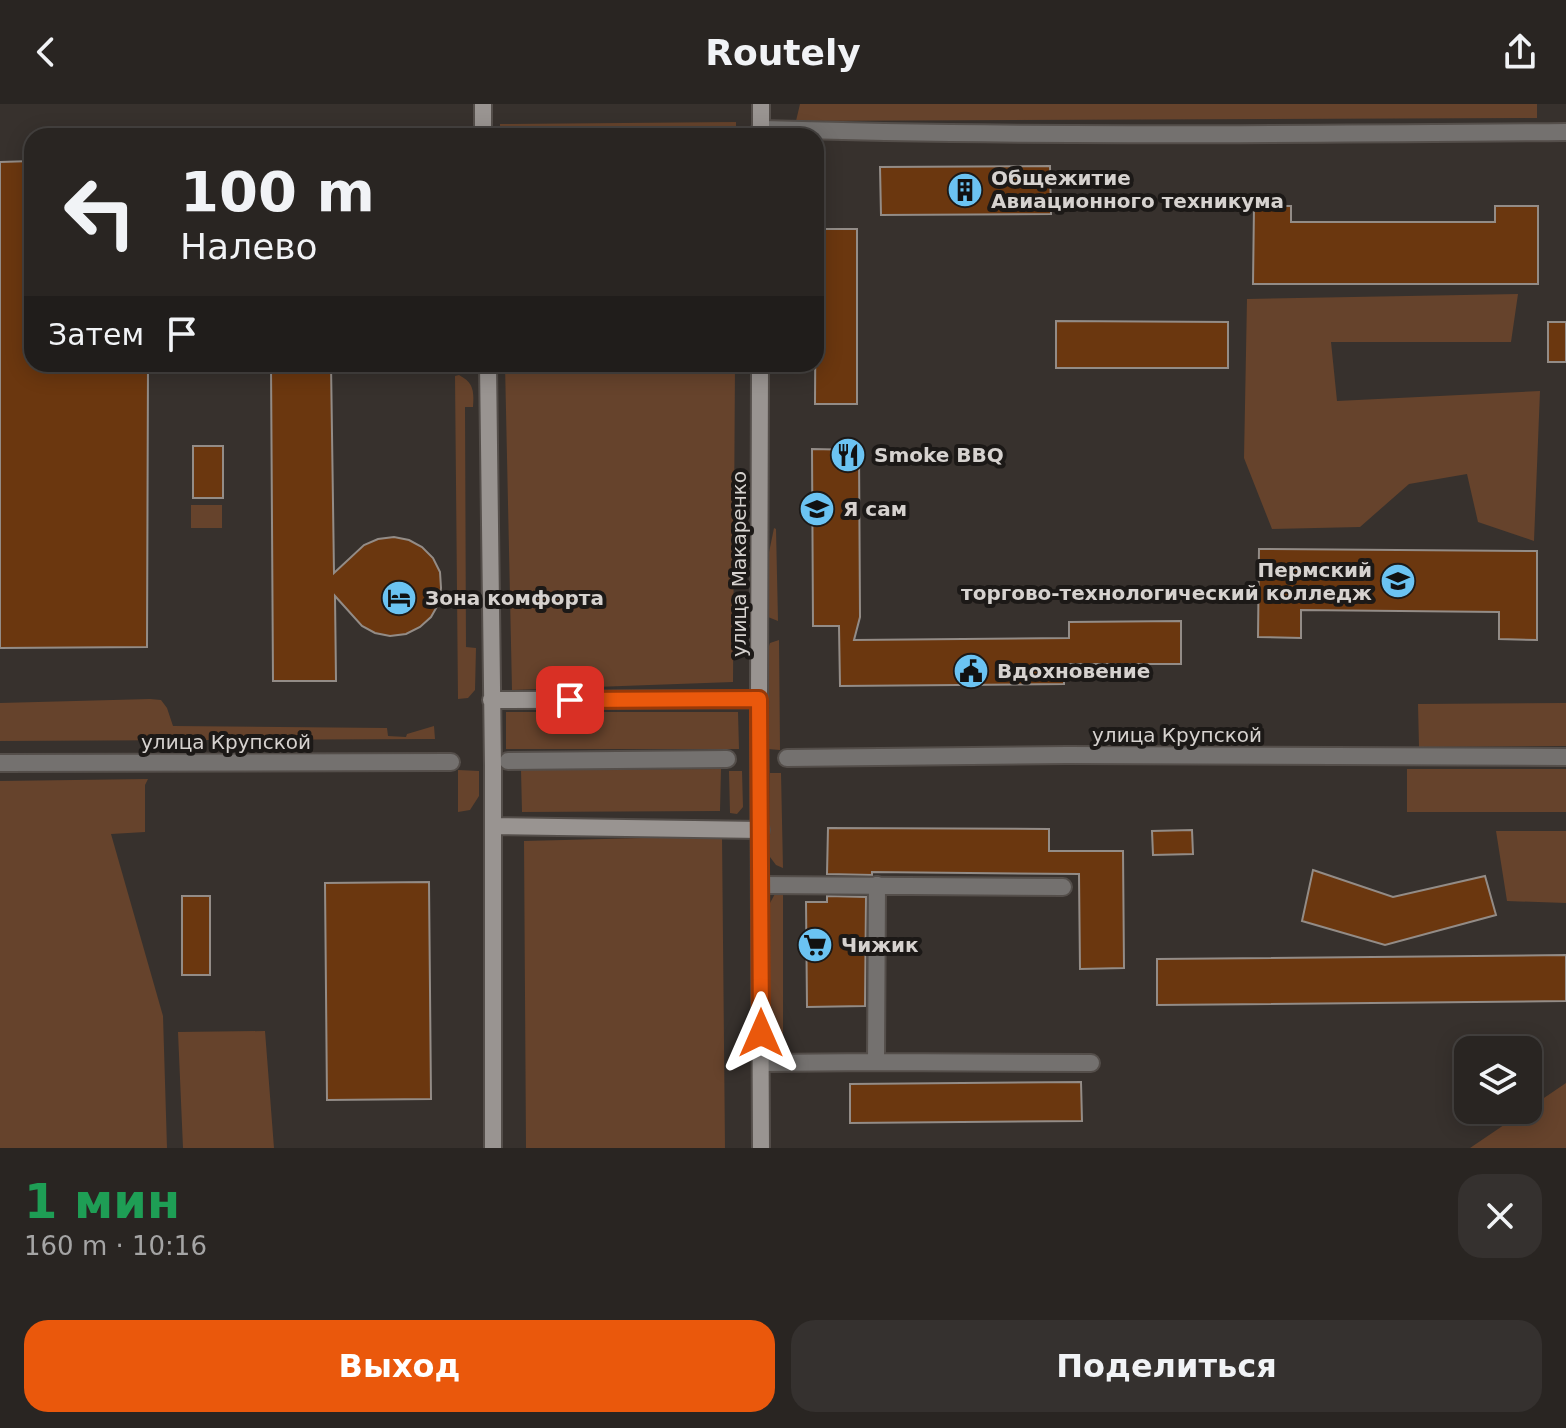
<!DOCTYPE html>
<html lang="ru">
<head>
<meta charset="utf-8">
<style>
	:root { --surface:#292522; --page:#35312f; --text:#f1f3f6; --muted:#a5a5a5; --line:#454240; --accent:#ea580c }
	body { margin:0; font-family:"DejaVu Sans",sans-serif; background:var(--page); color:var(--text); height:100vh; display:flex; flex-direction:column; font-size:30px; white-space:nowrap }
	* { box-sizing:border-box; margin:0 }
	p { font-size:26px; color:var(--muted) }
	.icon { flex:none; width:44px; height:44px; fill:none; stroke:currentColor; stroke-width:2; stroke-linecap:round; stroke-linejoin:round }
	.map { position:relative; height:1044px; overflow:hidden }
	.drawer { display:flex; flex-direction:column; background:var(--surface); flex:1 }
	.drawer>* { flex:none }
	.top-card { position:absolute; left:24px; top:24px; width:800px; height:244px; border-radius:24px; box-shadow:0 4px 20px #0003,0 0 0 2px var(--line); background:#292522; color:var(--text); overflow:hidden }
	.buttons { position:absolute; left:1454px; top:932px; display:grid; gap:16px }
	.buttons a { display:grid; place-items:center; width:88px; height:88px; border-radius:16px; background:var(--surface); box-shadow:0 4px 20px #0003,0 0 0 2px var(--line); font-size:40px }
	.pin { position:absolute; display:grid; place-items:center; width:68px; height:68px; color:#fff; margin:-34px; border-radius:16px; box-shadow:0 4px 12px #0006 }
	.me { position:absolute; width:88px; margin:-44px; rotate:0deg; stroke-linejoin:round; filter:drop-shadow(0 0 6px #0008) }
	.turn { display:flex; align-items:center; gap:28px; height:168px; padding:0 24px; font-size:36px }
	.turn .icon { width:104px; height:104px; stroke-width:2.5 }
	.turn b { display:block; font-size:56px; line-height:68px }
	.then { display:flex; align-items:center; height:76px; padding:0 24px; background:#0003; gap:16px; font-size:30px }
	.round { display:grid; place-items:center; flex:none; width:84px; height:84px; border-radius:24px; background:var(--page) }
	.headline { display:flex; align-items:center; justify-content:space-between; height:136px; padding:0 24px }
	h1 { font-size:48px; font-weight:700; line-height:60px; color:#1e9e55 }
	.primary-button { display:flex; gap:16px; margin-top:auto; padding:16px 24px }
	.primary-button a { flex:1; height:92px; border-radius:24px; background:var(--accent); color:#fff; font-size:32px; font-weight:700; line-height:92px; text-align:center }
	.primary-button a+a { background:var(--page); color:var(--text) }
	header { display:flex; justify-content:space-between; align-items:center; height:104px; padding:0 24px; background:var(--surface); font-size:36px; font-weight:700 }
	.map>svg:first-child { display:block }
</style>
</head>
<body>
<header><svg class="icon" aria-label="back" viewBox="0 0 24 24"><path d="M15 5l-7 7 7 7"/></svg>Routely<svg class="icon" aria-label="share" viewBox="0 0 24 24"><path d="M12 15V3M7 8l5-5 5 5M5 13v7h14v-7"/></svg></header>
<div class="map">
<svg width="1566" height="1044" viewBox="0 0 1566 1044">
	<rect width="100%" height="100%" fill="#37312d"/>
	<path fill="#66432c" d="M800 0H1537V14L796 17Z
		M736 18V32H500V20Z
		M1518 190 1511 238H1331L1337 297 1540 287 1534 437 1478 418 1467 370 1409 380 1360 423 1272 425 1244 354 1247 195Z
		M505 260H735L733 578 512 586Z
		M459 271C474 279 474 287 473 303H465L466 543 476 544 475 586 468 594 458 595 455 272Z
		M191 401H222V424H191Z
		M774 424 776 425 778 517 768 513C758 487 769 451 774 424Z
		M779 536 780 646 768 645V545L770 539Z
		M150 595 161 596 167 604 173 622 387 624 388 632 406 633 407 630 434 622 435 635 0 637V599Z
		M1566 599V642L1419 643 1418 600Z
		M506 608H738L739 645H506Z
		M721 665 720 707 522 708 521 666Z
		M1407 665H1566V708H1407Z
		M458 666 479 667V692L470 706 458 708Z
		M729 667H742L743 703 737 710 730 709Z
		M770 669H781L783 764 776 761 770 753Z
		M148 675 145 681V728L111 730 163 912 167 1044H0V677Z
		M1496 727H1566V799L1507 797Z
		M722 732 725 1044H526L524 737Z
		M777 786H783V952L774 953 770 949 769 937 770 799Z
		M265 927 274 1044H183L178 928Z
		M1566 979V1044H1470Z"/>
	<path fill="#6b370f" stroke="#938c87" stroke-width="2" d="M32 57V260H148L147 543 0 544V58Z
		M1050 62 1051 110 881 111 880 63Z
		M1254 102H1291V118H1495V102H1538V180H1253Z
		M816 125H857V300H815Z
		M1056 217 1228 218V264H1056Z
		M1548 218H1566V258H1548Z
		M271 260H331L334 469 364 441 378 435 394 433 409 436 422 443 433 454 440 468 441 484 439 499 431 513 420 523 406 530 390 532 375 529 362 522 335 492 336 577H273Z
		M193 342H223V394H193Z
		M812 345 859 346 860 513 854 536 1069 534V518L1181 517V560H1064V580L840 582 839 522H813Z
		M1259 445 1537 447V536L1499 535V508L1301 506V534L1258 533Z
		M828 724 1049 725V747H1123L1124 864 1080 865 1079 770 872 768V771L827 770Z
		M1192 726 1193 750 1153 751 1152 727Z
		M1313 766 1393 793 1485 772 1496 811 1385 841 1302 817Z
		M429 778 431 995 327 996 325 779Z
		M182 792H210V871H182Z
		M827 792 866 793 865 902 807 903 806 798H827Z
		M1566 851V897L1157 901V855Z
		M1081 978 1082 1017 850 1019V980Z"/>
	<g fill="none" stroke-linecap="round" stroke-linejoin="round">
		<defs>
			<path id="street" d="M760 25C1029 33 1297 30 1566 28
				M787 654 1067 651 1566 653
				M508 657 727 655
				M0 659 451 658
				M760 781 1063 783
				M876 958 1091 959
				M761 959 876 958 877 781"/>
			<path id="secondary" d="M483 0V32
				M761 32V0
				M488 260 493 662V1044
				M760 260 759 595 761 1044
				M491 596 759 595
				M493 722 761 726"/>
		</defs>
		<use href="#street" stroke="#544e4a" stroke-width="20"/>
		<use href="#secondary" stroke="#544e4a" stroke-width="20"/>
		<use href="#street" stroke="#74716f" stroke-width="16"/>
		<use href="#secondary" stroke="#999491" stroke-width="16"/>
	</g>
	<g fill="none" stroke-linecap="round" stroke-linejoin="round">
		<defs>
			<path id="route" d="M570 596 759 595 761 929"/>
		</defs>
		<use href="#route" stroke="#983908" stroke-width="20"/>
		<use href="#route" stroke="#ea580c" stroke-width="14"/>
	</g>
	<defs>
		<symbol id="building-disc" viewBox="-11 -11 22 22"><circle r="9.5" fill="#6bc3f2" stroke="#1c1917"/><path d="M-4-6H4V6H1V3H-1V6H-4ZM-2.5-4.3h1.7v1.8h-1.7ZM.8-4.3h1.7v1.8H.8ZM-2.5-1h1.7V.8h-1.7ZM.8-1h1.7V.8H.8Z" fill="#111"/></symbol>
		<symbol id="restaurant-disc" viewBox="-11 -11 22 22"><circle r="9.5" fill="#6bc3f2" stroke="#1c1917"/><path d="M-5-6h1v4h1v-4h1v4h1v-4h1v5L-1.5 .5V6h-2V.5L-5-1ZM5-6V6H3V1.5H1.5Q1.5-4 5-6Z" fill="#111"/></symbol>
		<symbol id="school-disc" viewBox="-11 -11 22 22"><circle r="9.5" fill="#6bc3f2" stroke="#1c1917"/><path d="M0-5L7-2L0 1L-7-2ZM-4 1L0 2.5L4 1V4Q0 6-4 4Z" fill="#111"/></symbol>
		<symbol id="university-disc" viewBox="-11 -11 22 22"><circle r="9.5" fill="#6bc3f2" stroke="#1c1917"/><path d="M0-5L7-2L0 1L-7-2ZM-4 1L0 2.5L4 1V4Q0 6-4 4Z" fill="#111"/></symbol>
		<symbol id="hotel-disc" viewBox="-11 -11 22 22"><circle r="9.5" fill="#6bc3f2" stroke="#1c1917"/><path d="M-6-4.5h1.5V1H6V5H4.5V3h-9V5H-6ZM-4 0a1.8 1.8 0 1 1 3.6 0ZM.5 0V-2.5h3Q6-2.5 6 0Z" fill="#111"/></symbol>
		<symbol id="civic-disc" viewBox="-11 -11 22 22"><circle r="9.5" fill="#6bc3f2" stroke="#1c1917"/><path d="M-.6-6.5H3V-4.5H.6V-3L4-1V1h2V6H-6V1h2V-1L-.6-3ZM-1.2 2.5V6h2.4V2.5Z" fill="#111"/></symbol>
		<symbol id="supermarket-disc" viewBox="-11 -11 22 22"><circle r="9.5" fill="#6bc3f2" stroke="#1c1917"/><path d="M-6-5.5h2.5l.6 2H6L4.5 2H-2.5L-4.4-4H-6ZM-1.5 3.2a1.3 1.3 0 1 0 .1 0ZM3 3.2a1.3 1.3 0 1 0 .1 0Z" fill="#111"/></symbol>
	</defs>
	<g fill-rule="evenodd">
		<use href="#building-disc" x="945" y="66" width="40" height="40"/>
		<use href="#restaurant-disc" x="828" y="331" width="40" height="40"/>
		<use href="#school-disc" x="797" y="385" width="40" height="40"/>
		<use href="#university-disc" x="1378" y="457" width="40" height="40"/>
		<use href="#hotel-disc" x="379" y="474" width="40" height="40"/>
		<use href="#civic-disc" x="951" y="547" width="40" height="40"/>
		<use href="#supermarket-disc" x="795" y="821" width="40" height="40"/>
	</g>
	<g text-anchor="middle" stroke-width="8" stroke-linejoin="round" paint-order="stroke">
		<g font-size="20" font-weight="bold" fill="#d6d2cf" stroke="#1c1917" text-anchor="start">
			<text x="991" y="81">Общежитие<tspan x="991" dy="23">Авиационного техникума</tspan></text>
			<text x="874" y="358">Smoke BBQ</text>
			<text x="843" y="412">Я сам</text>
			<text x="1372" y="473" text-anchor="end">Пермский<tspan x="1372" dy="23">торгово-технологический колледж</tspan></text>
			<text x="425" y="501">Зона комфорта</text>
			<text x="997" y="574">Вдохновение</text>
			<text x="841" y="848">Чижик</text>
		</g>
		<g font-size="20" fill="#d6d2cf" stroke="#1c1917">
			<text transform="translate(739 460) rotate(-90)" y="7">улица Макаренко</text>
			<text x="1177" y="638">улица Крупской</text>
			<text x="226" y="645">улица Крупской</text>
		</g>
	</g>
</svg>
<div class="buttons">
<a><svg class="icon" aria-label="layers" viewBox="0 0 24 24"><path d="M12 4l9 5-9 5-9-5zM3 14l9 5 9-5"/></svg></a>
</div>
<div class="pin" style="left:570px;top:596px;background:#d93025"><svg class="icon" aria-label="arrive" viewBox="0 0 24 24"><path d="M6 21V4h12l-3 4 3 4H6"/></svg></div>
<svg class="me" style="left:761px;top:929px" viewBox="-20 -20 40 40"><path d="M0-17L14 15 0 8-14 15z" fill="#ea580c" stroke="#fff" stroke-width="4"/></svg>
<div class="top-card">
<div class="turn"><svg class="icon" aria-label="left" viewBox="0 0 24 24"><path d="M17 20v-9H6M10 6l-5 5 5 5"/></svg><div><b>100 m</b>Налево</div></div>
<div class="then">Затем<svg class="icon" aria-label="arrive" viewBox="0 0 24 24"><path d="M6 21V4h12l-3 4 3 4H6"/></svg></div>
</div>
</div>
<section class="drawer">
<div class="headline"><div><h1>1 мин</h1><p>160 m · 10:16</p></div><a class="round"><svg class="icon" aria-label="close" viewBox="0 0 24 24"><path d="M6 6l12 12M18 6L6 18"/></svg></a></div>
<div class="primary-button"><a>Выход</a><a>Поделиться</a></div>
</section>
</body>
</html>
